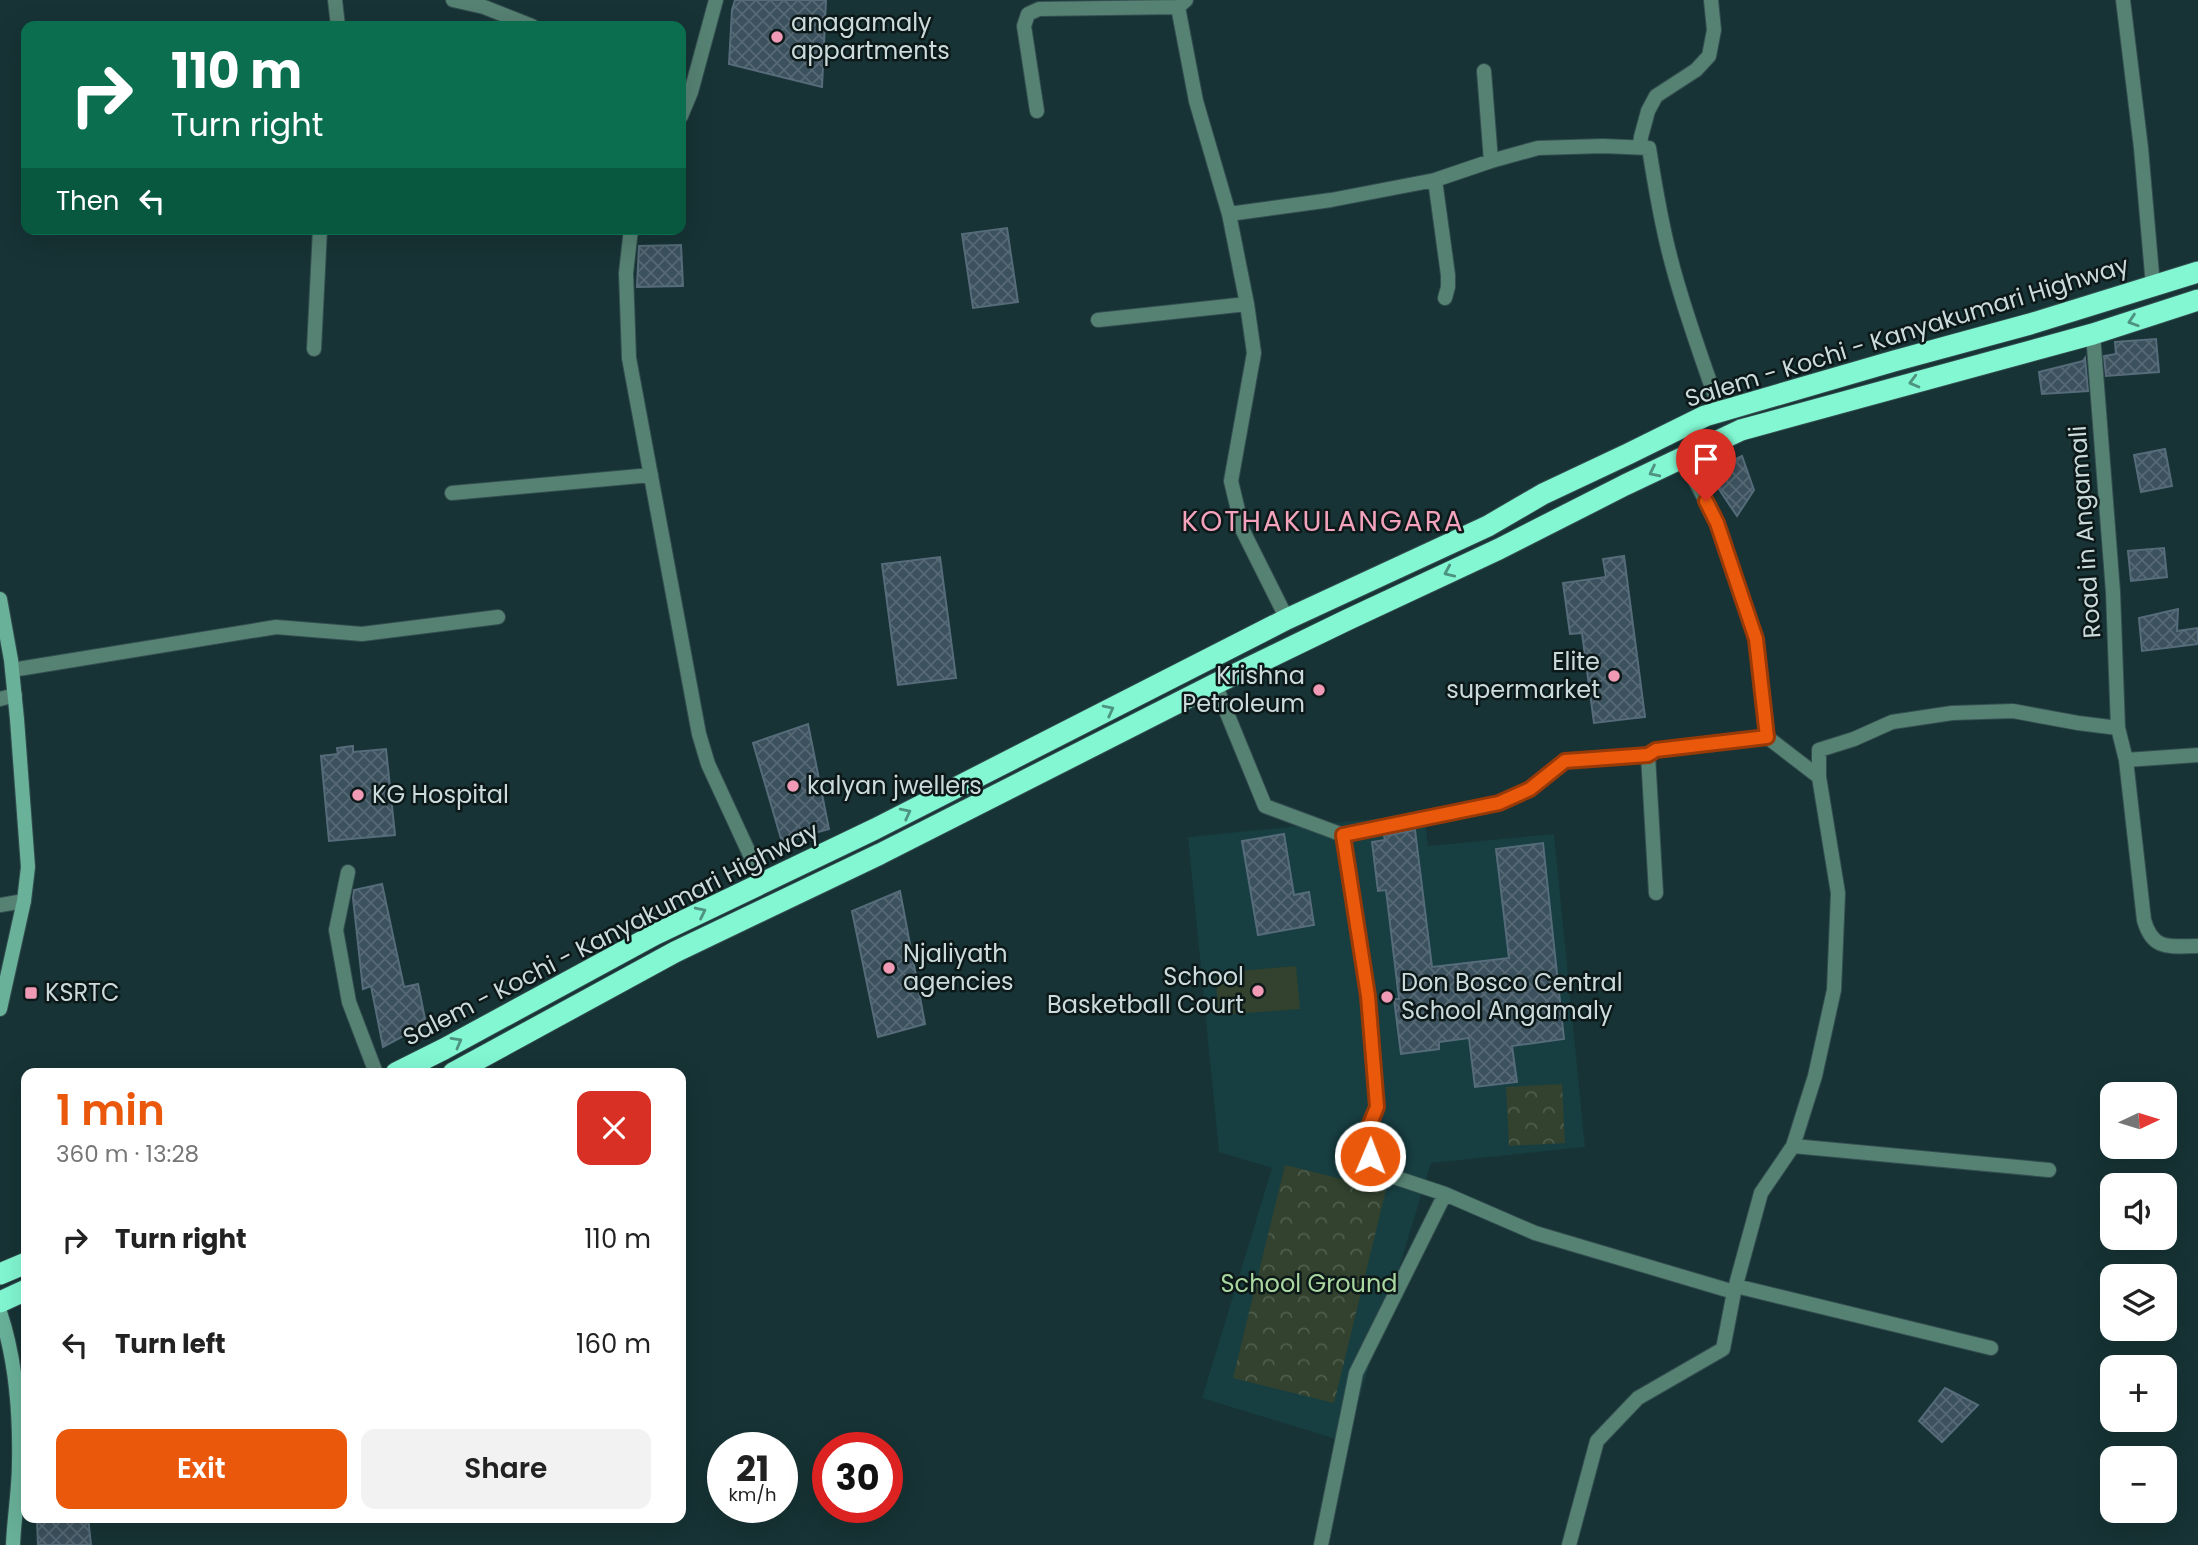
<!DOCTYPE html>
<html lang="en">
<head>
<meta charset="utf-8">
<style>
	:root { --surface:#fff; --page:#f2f2f2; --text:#222; --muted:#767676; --accent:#ea580c }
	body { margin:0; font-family:Poppins,sans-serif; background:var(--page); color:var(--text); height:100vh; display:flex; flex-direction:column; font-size:26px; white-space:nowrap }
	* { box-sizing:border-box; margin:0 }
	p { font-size:23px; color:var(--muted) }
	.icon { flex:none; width:38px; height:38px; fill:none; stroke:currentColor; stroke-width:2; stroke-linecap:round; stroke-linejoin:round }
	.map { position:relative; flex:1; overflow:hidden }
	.sheet { position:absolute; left:21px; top:1068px; width:665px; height:455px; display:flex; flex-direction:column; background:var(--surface); border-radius:14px; box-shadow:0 7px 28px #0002 }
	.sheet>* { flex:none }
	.guide { position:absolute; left:21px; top:21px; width:665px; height:214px; border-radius:14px; box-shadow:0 7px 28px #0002; background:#0b6e4f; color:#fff; overflow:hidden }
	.needle { width:46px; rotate:86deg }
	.tools { position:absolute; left:2100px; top:1082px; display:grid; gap:14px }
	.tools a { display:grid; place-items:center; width:77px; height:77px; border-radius:14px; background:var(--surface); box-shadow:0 7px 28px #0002; font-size:35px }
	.speed { position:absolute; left:707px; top:1432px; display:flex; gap:14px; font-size:35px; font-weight:700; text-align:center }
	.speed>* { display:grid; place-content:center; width:91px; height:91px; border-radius:50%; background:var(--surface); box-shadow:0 7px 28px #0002; line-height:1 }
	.speed small { font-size:18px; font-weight:400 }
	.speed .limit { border:10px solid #d22; background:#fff; color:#111 }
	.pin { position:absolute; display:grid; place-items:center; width:60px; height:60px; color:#fff; margin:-72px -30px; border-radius:50% 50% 50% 0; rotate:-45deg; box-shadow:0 0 7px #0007 }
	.pin .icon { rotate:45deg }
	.me { position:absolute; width:77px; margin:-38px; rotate:1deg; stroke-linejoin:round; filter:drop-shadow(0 0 5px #0008) }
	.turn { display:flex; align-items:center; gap:24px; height:147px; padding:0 35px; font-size:32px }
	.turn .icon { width:91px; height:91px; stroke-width:2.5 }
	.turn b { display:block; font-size:49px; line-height:60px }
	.then { display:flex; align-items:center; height:66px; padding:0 35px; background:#0003; gap:14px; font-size:26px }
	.round { display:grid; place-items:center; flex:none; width:74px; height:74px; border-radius:14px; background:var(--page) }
	.head { display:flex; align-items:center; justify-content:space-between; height:119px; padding:0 35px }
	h1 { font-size:42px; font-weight:600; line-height:52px; color:var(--accent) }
	.button { display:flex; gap:14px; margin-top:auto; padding:14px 35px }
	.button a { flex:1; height:80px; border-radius:14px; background:var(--accent); color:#fff; font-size:28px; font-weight:600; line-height:80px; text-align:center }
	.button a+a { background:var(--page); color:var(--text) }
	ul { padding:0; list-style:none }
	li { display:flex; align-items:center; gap:21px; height:105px; padding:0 35px }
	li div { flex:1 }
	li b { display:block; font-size:26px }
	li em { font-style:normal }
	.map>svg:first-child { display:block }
</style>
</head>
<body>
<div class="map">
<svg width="2198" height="1545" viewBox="0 0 2198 1545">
	<defs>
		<pattern id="park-crowns" width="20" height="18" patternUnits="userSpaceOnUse" patternTransform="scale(1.75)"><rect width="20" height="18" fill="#32422e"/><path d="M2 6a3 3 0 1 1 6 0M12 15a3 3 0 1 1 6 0" fill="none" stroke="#4e5d4c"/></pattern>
		<pattern id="building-cross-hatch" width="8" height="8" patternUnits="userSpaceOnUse" patternTransform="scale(1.75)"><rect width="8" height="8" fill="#3b515d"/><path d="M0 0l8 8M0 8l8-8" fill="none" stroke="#566974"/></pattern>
	</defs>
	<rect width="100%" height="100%" fill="#173335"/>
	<path fill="#173e41" d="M1424 814 1428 846 1554 834 1585 1147 1431 1163 1346 1442 1202 1398 1272 1168 1219 1152 1188 837Z"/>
	<path fill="url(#park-crowns)" d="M1562 1084 1565 1143 1509 1146 1506 1087Z
		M1285 1165 1386 1190 1334 1403 1233 1378Z"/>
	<path fill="#32422e" d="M1296 966 1300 1009 1219 1015 1215 973Z"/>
	<path fill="url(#building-cross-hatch)" stroke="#566c7a" stroke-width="2" d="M735 0H826L822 87 729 64 732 10Z
		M1007 228 1018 302 973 308 962 234Z
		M681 245 683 286 637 287 639 246Z
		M2156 339 2159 372 2106 376 2104 356 2116 354 2115 342Z
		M2085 358 2088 391 2042 394 2039 372 2083 361Z
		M2165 449 2172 486 2141 492 2134 455Z
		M1742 456 1754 490 1737 516 1708 473Z
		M2164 548 2167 577 2131 581 2128 551Z
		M1624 556 1645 717 1594 723 1582 633 1570 634 1563 583 1606 577 1603 559Z
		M940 557 956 678 898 685 882 564Z
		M2178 609 2177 631 2198 628V644L2142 651 2139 618Z
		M808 724 829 829 782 842 753 743Z
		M353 746V752L386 749 395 835 329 841 321 756 338 754 337 748Z
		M1415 830 1432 967 1509 958 1496 849 1543 843 1564 1039 1512 1046 1517 1082 1475 1087 1469 1038 1439 1042V1049L1401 1054 1394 999H1399L1386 890 1378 891 1372 842 1385 840 1384 836Z
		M1284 834 1294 895 1309 892 1314 925 1258 935 1242 841Z
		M382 884 404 987 418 984 426 1024 383 1047 371 986 363 989 353 898 354 890Z
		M900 891 925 1024 878 1037 852 911Z
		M1945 1388 1978 1405 1942 1442 1919 1421Z
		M41 1517H88L91 1545H38L37 1521 41 1519Z"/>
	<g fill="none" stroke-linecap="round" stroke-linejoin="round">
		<defs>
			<path id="street" d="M335 0 338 26
				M453 0 484 7 532 26
				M1186 0 1178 7 1196 101 1229 214 1247 304 1254 353 1231 481 1243 531 1287 619
				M2123 0 2141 148 2153 286
				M1484 71 1491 161
				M1037 111 1024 26 1028 14 1039 9 1178 7
				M681 116 691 92 716 0
				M1640 147 1641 137 1648 111 1656 96 1696 70 1709 56 1714 30 1711 0
				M1435 180 1448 275V287L1445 298
				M1229 214 1331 200 1435 180 1491 161 1538 148 1603 146 1649 148C1655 186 1661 223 1671 260 1684 311 1703 361 1720 411
				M631 229 626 273 629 358 699 734 708 764 763 883
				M1098 320 1247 304
				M2093 334 2113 592 2118 728 2126 760 2144 920C2153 952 2171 946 2198 946
				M314 349 320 229
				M452 493 651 475
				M12 670 276 627 362 634 498 617
				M1215 684 1265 806 1343 835 1368 996 1377 1107 1367 1131V1144L1370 1156 1376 1166 1385 1174 1445 1194 1535 1233 1734 1292
				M0 699 15 695
				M1648 755 1656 893
				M2126 760 2198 755
				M1819 777V750L1854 739 1892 722 1952 713 2013 711 2078 723 2118 728
				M1343 835 1499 803 1530 789 1565 761 1648 755 1656 750 1767 737
				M348 872 336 930 349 1002 376 1073
				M0 905 24 901
				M1793 1146 2049 1170
				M1736 1286 1991 1348
				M1321 1545 1356 1373 1445 1194
				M1569 1545 1597 1441 1638 1398 1723 1349 1734 1292 1761 1193 1793 1146 1815 1076 1834 990 1838 893 1819 777 1767 737 1756 639 1717 523 1683 457"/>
			<path id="secondary" d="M0 599 11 660 17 719 28 867 24 901 0 1009
				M0 1312C16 1360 20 1413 19 1463 19 1490 14 1518 13 1545"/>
			<path id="highway" d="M396 1073 444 1049 654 935 875 829 1287 619 1488 526 1543 494 1628 454 1705 416 1894 361 2030 324 2198 272
				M453 1073 675 952 880 854 1215 684 1347 620 1499 549 1625 485 1741 430 2093 334 2198 300
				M0 1274 26 1263
				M0 1302 26 1290"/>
		</defs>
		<use href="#street" stroke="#344e50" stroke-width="16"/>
		<use href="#secondary" stroke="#344e50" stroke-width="16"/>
		<use href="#highway" stroke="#344e50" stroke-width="23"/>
		<use href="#street" stroke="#568273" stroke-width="14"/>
		<use href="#secondary" stroke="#69b199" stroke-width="14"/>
		<use href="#highway" stroke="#82f7d2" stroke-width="21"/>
	</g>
	<defs><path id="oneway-chevron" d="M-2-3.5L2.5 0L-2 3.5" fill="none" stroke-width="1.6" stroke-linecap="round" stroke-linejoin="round" transform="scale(1.75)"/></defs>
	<g stroke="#4d937f">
		<use href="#oneway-chevron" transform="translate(2133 321) rotate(162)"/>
		<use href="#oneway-chevron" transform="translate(1914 382) rotate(165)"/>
		<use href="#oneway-chevron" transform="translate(1654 472) rotate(154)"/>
		<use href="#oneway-chevron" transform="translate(1449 572) rotate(156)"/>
		<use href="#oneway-chevron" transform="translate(1109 710) rotate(-27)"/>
		<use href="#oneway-chevron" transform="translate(906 813) rotate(-27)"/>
		<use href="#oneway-chevron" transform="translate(701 912) rotate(-26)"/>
		<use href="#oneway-chevron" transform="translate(457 1042) rotate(-29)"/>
	</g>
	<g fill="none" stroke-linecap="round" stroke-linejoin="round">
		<defs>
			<path id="route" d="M1370 1156 1367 1144V1131L1377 1107 1368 996 1343 835 1499 803 1530 789 1565 761 1648 755 1656 750 1767 737 1756 639 1717 523 1706 501"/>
		</defs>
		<use href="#route" stroke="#983908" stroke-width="18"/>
		<use href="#route" stroke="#ea580c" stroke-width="12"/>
	</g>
	<g fill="#f09ab6" stroke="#0d1819" stroke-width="2.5">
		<circle cx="777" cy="37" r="7"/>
		<circle cx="1614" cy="676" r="7"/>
		<circle cx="1319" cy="690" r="7"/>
		<circle cx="793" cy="786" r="7"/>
		<circle cx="358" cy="795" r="7"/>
		<circle cx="889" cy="968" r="7"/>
		<circle cx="1258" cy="991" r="7"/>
		<rect x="24" y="986" width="14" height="14" rx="3.5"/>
		<circle cx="1387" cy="997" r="7"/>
	</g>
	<g text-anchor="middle" stroke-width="5" stroke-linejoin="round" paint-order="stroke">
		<g font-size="24" fill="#cbdbdc" stroke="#0d1819" text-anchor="start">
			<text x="791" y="31">anagamaly<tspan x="791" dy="28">appartments</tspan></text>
			<text x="1600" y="670" text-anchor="end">Elite<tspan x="1600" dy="28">supermarket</tspan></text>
			<text x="1305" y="684" text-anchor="end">Krishna<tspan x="1305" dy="28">Petroleum</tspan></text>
			<text x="807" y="794">kalyan jwellers</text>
			<text x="372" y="803">KG Hospital</text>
			<text x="903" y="962">Njaliyath<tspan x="903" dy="28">agencies</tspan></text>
			<text x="1244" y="985" text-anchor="end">School<tspan x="1244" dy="28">Basketball Court</tspan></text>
			<text x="1401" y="991">Don Bosco Central<tspan x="1401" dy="28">School Angamaly</tspan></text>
			<text x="45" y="1001">KSRTC</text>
		</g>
		<g font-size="24" fill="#cbdbdc" stroke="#0d1819">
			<text transform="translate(1907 332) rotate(-17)" y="8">Salem - Kochi - Kanyakumari Highway</text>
			<text transform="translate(2085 532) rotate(-94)" y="8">Road in Angamali</text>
			<text transform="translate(611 934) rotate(-27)" y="8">Salem - Kochi - Kanyakumari Highway</text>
		</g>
		<g font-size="24" fill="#aad79f" stroke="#0d1819">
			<text x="1309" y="1292">School Ground</text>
		</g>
		<g font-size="28" letter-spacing="2" fill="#f4a3bd" stroke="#0d1819">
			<text x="1323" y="531">KOTHAKULANGARA</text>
		</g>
	</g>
</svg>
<div class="tools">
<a><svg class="needle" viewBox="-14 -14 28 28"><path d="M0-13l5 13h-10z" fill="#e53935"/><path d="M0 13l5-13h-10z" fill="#767676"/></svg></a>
<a><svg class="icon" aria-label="sound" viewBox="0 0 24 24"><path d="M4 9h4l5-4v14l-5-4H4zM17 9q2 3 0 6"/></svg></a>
<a><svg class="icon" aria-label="layers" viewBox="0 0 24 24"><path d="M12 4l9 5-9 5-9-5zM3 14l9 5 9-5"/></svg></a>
<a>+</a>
<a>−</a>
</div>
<div class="speed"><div>21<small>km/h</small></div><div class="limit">30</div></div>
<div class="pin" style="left:1706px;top:501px;background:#d93025"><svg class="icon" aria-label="arrive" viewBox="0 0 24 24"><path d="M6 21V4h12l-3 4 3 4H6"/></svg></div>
<svg class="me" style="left:1370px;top:1156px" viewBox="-20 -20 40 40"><circle r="17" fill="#ea580c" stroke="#fff" stroke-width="3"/><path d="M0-11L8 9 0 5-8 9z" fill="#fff"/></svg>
<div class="guide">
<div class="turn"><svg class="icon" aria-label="right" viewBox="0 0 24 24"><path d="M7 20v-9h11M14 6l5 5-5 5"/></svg><div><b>110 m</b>Turn right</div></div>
<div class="then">Then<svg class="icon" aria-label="left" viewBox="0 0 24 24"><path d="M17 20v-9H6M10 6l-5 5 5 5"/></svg></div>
</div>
<section class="sheet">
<div class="head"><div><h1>1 min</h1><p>360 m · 13:28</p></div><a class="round" style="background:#d93025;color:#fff"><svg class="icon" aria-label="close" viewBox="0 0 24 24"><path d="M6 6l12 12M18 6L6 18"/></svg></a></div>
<ul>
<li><svg class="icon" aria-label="right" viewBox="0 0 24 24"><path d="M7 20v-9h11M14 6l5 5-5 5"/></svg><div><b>Turn right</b></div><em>110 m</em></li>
<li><svg class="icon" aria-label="left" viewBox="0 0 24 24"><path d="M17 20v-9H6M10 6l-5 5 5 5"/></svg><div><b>Turn left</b></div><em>160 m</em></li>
</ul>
<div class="button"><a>Exit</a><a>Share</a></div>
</section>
</div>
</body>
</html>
